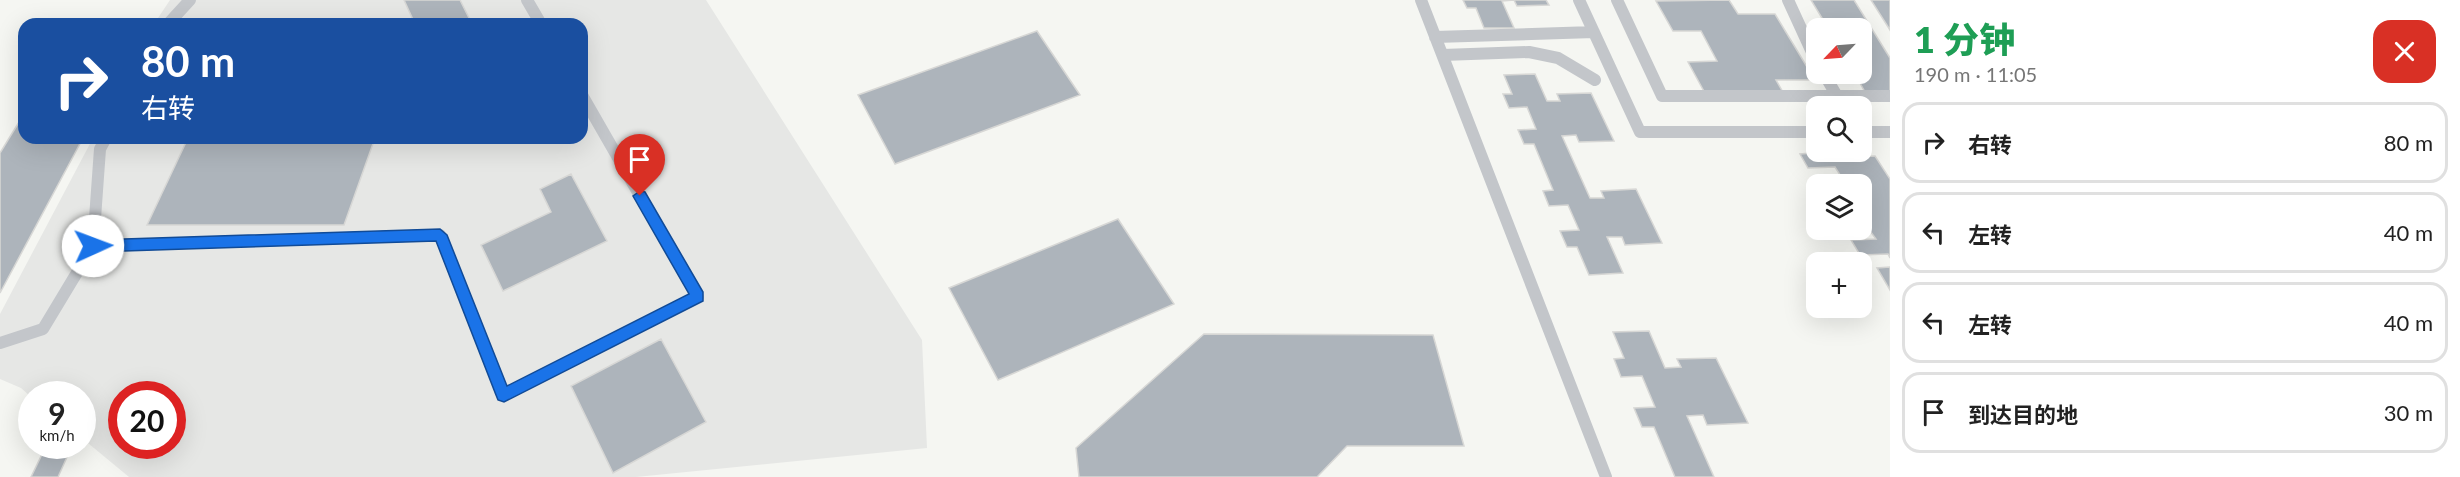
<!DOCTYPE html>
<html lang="zh">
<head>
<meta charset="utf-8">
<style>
	:root { --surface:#fff; --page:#f6f6f6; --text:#222; --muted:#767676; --line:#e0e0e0 }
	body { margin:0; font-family:Lato,"Noto Sans SC",sans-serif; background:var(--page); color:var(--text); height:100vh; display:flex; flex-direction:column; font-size:22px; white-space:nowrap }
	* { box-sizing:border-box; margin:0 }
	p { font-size:20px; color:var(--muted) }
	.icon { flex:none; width:33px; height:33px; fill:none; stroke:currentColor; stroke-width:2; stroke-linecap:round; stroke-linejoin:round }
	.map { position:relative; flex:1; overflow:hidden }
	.details { display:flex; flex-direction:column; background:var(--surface); width:570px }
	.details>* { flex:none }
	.hud { position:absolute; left:18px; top:18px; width:570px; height:126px; border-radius:18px; box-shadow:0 6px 24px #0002; background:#1a4fa0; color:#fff; overflow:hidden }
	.needle { width:39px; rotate:245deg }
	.fabs { position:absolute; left:1806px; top:18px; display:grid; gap:12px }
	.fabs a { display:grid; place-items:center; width:66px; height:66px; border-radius:12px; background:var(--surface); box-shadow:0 6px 24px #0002; font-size:30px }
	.speed { position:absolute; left:18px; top:381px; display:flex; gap:12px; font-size:30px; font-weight:700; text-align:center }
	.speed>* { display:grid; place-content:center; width:78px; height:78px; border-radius:50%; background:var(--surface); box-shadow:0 6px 24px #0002; line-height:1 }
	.speed small { font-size:15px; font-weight:400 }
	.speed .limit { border:9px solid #d22; background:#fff; color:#111 }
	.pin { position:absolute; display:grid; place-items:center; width:51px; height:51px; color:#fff; margin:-62px -26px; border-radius:50% 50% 50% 0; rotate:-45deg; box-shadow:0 0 6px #0007 }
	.pin .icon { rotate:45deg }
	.me { position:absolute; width:66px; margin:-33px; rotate:88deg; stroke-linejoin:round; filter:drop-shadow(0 0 4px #0008) }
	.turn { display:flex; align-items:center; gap:21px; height:126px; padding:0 24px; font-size:27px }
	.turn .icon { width:78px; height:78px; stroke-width:2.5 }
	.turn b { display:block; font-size:42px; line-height:51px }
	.round { display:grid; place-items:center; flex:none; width:63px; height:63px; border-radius:18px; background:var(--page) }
	.head { display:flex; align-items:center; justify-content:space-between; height:102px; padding:0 24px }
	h1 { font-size:36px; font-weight:800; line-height:45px; color:#1e9e55 }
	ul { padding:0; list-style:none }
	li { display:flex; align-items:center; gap:18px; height:81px; margin:0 12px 9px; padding:0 12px; border:3px solid var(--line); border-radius:18px }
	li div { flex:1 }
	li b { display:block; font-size:22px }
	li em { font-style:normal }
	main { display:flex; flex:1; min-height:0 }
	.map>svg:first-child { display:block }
</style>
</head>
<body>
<main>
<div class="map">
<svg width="1890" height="477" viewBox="0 0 1890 477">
	<rect width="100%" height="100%" fill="#f5f6f2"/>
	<path fill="#e6e7e5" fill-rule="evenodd" d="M170 0H706L922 340 927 448 636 477H129L83 439 82 394H32L31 397 21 388 0 379V314L93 138H582V24H154ZM122 394H172V446H122Z"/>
	<path fill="#adb4bb" stroke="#d7d7d5" stroke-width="1.5" d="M404 0H460L472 24H415Z
		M1463 0H1546L1549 5 1517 6 1514 0 1502 1 1514 28H1484L1476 8H1467Z
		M1729 0 1738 14H1775L1815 80H1776L1784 94 1706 95 1688 62 1717 61 1701 31H1673L1656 1Z
		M1811 0H1854L1890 58V92H1865L1855 74H1862V28H1828Z
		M1871 0H1890V30Z
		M217 19H267L265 24H214Z
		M1037 31 1080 95 895 164 858 95Z
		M1535 74 1547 101H1560L1557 94 1591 93 1614 141 1579 142 1576 135 1562 136 1590 198H1604L1601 191 1636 189 1662 243 1625 245 1622 237H1607L1623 273 1589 275 1577 247H1567L1560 231 1579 230 1568 205 1549 206 1543 191 1553 190 1534 144H1524L1518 130 1536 129 1527 107 1509 108 1503 94H1512L1504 75Z
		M24 121V138H83L0 293V153L19 122Z
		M188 138H375L344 225H147Z
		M1826 152H1856L1859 157 1875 156 1890 179V258L1888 254 1860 255 1851 240 1876 239 1868 228H1862V184H1827L1825 182 1844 181 1835 167 1808 168 1800 154Z
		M571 174 607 241 503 291 481 245 551 212 540 189Z
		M1118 219 1174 304 998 380 949 288Z
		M1890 267V290L1877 268Z
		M1649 331 1665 368 1681 367 1677 359 1716 358 1748 423 1707 425 1703 415 1687 416 1714 477H1675L1654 427H1642L1634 408 1655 407 1642 376 1621 377 1614 359 1624 358 1613 332Z
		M1204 334 1433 335 1464 446H1347L1317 477H1079L1076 448Z
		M661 339 706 422 613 473 571 386Z
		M46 446H72L58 477H31Z"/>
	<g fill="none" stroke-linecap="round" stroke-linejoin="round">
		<path stroke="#c3c6ca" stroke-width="12" d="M527 0 541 24
			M1421 0 1606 477
			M1579 0 1640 132H1816
			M1617 0 1662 96H1890
			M1788 0 1816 61
			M168 24 190 0
			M1435 37 1594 32
			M1443 55 1529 52 1558 58 1595 80
			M1824 74 1837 96
			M1862 132H1890
			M93 246 440 235 504 395 698 297 582 95
			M0 343 43 329 93 246 100 149 106 138"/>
	</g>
	<path fill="#1a73e8" stroke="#114b97" stroke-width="1.5" d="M640 191 645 192 703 292V301L504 402 498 400 496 395 436 241 93 252 86 246 93 240 440 229 447 235 507 386 689 294 633 196Z"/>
</svg>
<div class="fabs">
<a><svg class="needle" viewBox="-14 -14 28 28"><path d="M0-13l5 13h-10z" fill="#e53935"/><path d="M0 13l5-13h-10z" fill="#767676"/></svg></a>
<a><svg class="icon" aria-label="search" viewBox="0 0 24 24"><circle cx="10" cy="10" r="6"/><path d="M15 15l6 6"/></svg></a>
<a><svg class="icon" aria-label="layers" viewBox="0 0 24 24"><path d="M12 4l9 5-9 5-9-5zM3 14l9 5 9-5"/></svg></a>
<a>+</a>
</div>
<div class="speed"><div>9<small>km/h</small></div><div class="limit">20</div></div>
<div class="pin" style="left:640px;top:196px;background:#d93025"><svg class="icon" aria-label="arrive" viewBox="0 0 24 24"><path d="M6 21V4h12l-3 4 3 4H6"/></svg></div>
<svg class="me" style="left:93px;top:246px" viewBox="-20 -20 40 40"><circle r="19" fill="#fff"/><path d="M0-13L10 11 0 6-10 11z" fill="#1a73e8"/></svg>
<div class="hud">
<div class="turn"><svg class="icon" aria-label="right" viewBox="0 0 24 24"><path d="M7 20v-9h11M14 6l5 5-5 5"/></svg><div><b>80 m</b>右转</div></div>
</div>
</div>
<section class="details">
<div class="head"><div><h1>1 分钟</h1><p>190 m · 11:05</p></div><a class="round" style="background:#d93025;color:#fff"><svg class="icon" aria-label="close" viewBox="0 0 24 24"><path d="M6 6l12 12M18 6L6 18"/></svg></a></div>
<ul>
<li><svg class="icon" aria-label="right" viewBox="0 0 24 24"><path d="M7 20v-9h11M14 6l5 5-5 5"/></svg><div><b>右转</b></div><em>80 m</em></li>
<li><svg class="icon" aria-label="left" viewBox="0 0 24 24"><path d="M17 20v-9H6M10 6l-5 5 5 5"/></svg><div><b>左转</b></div><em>40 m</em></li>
<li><svg class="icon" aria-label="left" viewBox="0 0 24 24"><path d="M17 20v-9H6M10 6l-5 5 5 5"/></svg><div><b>左转</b></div><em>40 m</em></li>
<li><svg class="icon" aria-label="arrive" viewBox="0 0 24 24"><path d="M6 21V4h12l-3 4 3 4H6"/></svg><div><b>到达目的地</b></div><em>30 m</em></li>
</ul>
</section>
</main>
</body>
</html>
